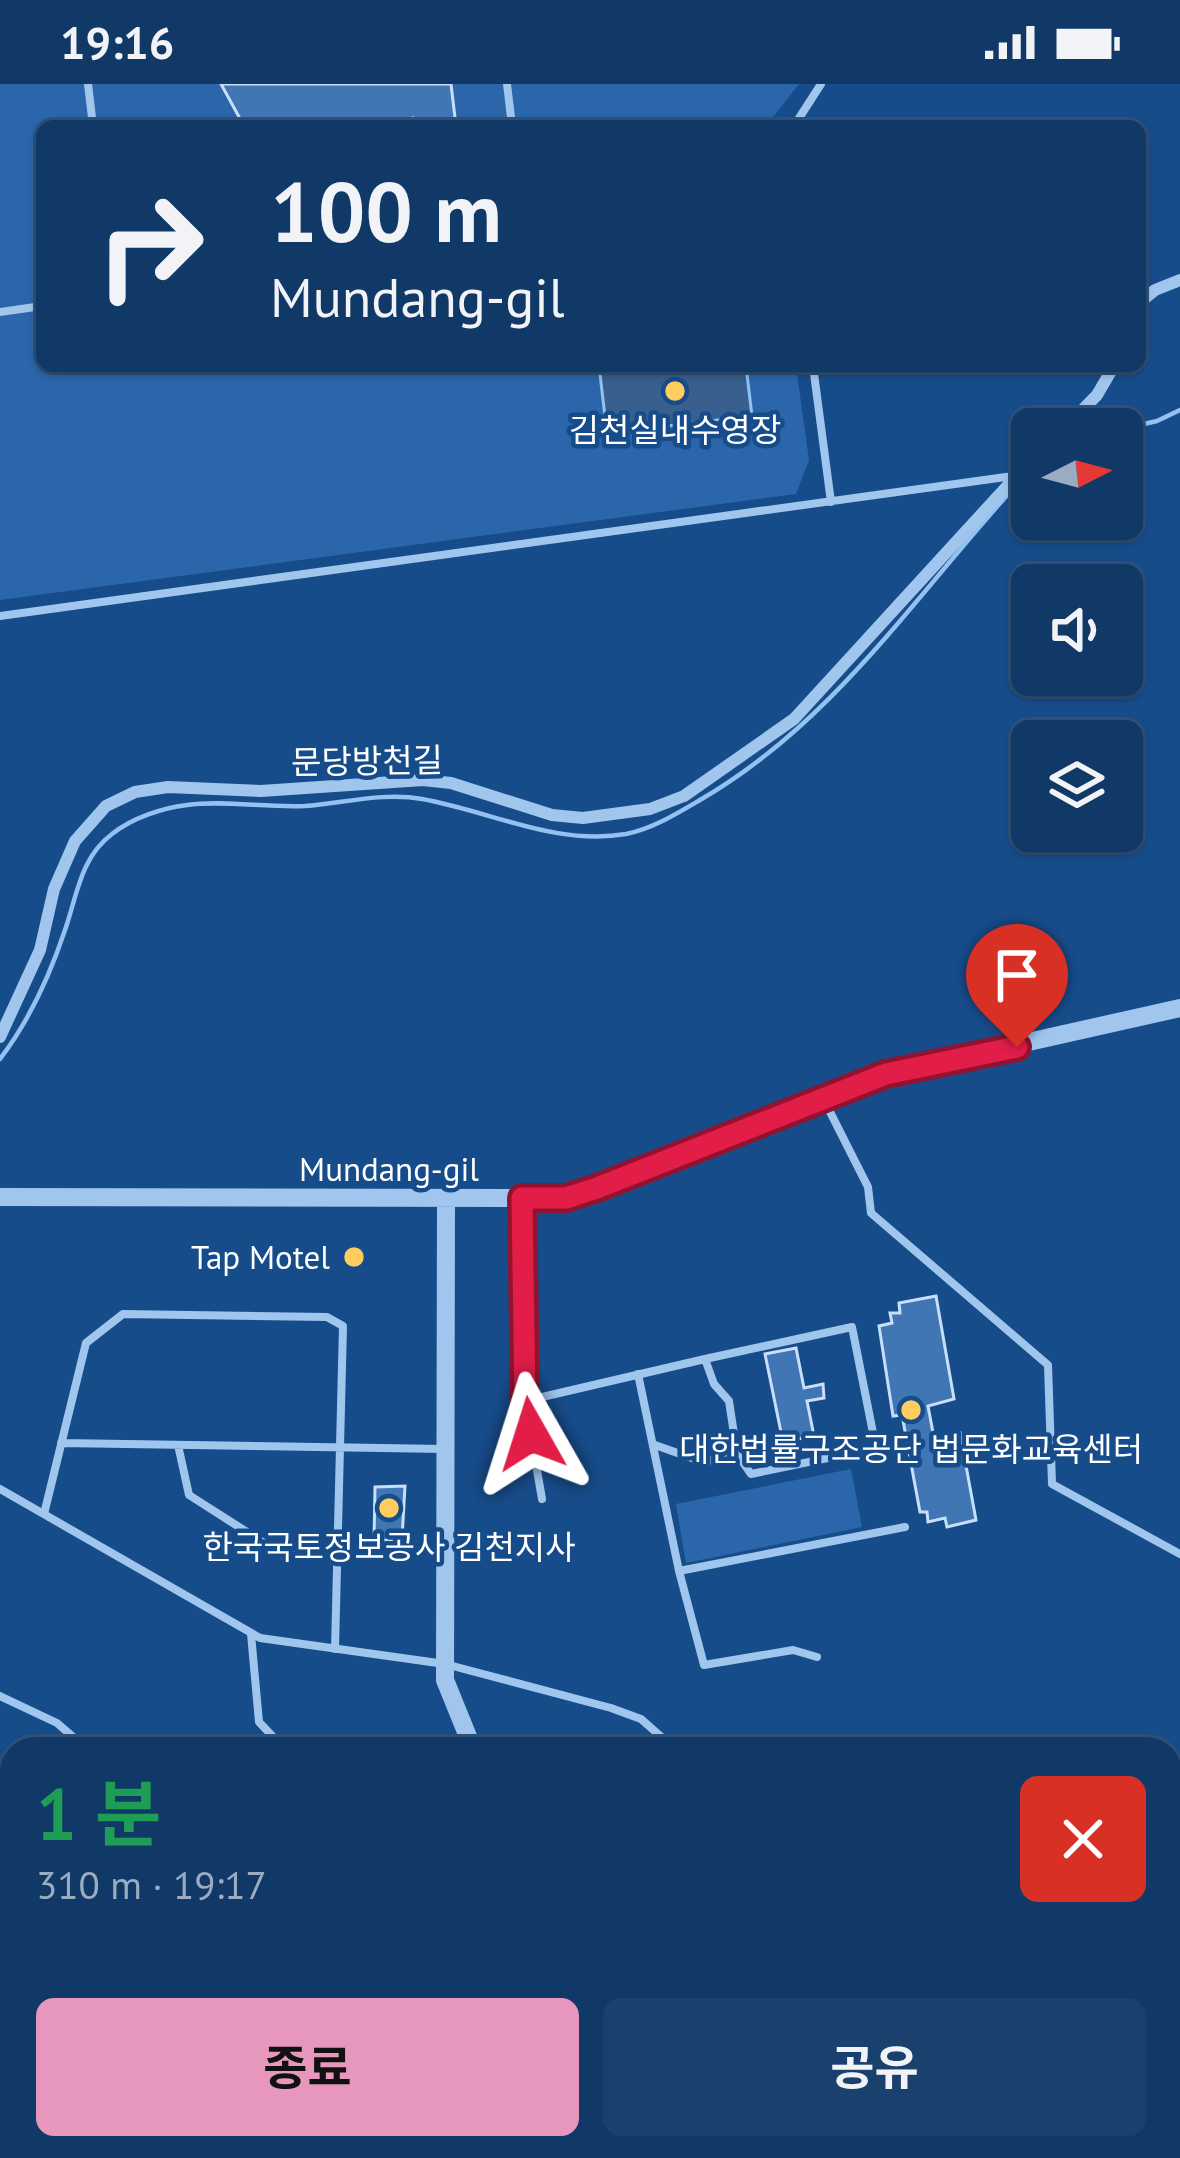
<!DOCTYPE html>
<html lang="ko">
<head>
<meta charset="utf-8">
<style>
	:root { --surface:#113968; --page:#1a406e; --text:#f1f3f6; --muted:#9cacc0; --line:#30537c; --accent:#e797bd }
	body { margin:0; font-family:"PT Sans","Noto Sans KR",sans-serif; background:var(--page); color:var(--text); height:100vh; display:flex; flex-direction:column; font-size:45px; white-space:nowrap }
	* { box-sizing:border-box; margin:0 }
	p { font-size:39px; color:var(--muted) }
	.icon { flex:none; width:66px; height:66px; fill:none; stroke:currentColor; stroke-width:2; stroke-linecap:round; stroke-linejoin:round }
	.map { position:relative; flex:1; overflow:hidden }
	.details { position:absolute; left:0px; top:1653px; width:1182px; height:423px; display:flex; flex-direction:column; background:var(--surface); border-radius:36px 36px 0 0; box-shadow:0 3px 9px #0004,0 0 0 3px var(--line) }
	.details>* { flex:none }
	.hud { position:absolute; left:36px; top:36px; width:1110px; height:252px; border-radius:18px; box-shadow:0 3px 9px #0004,0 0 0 3px var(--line); background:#113968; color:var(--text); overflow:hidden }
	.needle { width:78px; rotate:84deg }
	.controls { position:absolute; left:1011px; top:324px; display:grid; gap:24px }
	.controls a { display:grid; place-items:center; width:132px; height:132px; border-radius:18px; background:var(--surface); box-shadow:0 3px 9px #0004,0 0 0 3px var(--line); font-size:60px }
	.pin { position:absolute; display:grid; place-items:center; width:102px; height:102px; color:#fff; margin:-123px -51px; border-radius:50% 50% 50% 0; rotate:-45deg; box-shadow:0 0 12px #0007 }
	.pin .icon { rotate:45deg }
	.me { position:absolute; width:132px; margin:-66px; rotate:354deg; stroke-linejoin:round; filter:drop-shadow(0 0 9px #0008) }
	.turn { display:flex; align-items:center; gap:42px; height:252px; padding:0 36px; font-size:54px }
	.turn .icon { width:156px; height:156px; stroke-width:2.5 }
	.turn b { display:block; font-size:84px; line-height:102px }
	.round { display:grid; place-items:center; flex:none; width:126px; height:126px; border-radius:18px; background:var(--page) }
	.overview { display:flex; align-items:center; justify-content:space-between; height:204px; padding:0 36px }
	h1 { font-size:72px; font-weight:700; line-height:90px; color:#1e9e55 }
	.primary-button { display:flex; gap:24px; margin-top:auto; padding:24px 36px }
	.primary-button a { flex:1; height:138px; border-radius:18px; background:var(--accent); color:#111; font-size:48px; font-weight:700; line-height:138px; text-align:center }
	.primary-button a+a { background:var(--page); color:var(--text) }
	.status { display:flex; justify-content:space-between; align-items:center; height:84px; padding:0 60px; background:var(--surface); direction:ltr }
	.status svg { height:33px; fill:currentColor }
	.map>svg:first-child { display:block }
</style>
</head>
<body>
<div class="status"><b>19:16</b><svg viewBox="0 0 49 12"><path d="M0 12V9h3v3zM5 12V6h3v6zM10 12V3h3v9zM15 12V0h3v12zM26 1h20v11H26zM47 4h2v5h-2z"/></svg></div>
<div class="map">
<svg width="1180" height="2074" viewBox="0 0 1180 2074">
	<rect width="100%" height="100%" fill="#174c8b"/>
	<path fill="#2a66a9" d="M0 0H799L766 42H42V282H796L809 376 796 410 0 516Z
		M851 1385 862 1443 686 1479 676 1420Z"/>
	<path fill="#385f8d" stroke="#93c1f1" stroke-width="3" d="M599 282H746L752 332 607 349Z"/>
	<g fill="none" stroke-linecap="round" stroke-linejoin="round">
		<path stroke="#93c1f1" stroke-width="4.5" d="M1122 345 1157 337 1180 326
			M0 975C29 937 50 891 65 846 77 812 80 774 112 750 132 734 162 724 187 721 225 716 266 724 305 722 344 719 384 708 422 715 490 727 555 762 626 750 652 745 678 729 700 716 840 635 923 499 1032 384"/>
	</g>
	<path fill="#4076b4" stroke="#c7dffa" stroke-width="3" d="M221 0H451L456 42H426L413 34 407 42H244Z
		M936 1212 954 1315 928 1322 934 1354 960 1349 976 1436 947 1443 945 1434 928 1438 927 1428H920L902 1331 893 1332 879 1242 892 1239 890 1229H900L899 1219Z
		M796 1264 804 1304 823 1300 824 1314 807 1317 814 1352 783 1358 765 1270Z
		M405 1402 402 1455 374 1457 375 1403Z"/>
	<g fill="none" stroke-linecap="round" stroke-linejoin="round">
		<path stroke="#a1c6ee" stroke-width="8" d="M88 0 93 42
			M507 0 512 42
			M794 42 821 0
			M0 228 42 222
			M813 282 831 418
			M0 532 1013 392
			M824 1016 868 1103 871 1129 1048 1281 1052 1400 1180 1470
			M522 1116 525 1317 542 1415
			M705 1275 852 1243 876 1364 751 1390 737 1370
			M638 1290 679 1487 704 1581 793 1566 817 1573
			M525 1317 705 1275 714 1300 729 1317 737 1370 703 1378 655 1361
			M61 1359 444 1365
			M178 1361 189 1411 286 1473 338 1464
			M0 1405 260 1554 445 1580 611 1624 641 1635 675 1665
			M44 1430 86 1259 123 1230 327 1233 343 1242 335 1565
			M679 1487 905 1443
			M251 1550 259 1638 276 1656 327 1665
			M0 1612 57 1639 87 1665
			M772 1655 773 1665
			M1170 1926 1180 1916
			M114 2064 118 2074
			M455 2064 496 2074
			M722 2064 723 2074
			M792 2064 793 2074
			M972 2064 973 2074
			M1130 2064 1131 2074
			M0 2073 1 2074
			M30 2074 40 2064
			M232 2074 234 2064"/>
		<path stroke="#a1c6ee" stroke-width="12" d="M1140 218 1155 206 1180 196
			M1064 345 1097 311 1114 282
			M0 953 40 866 54 805 75 757 106 722 135 708 168 703 261 707 423 696 451 699 552 731 583 734 650 725 684 712 794 635 1032 375
			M0 1935 12 1939
			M342 2064 371 2074"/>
		<path stroke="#a1c6ee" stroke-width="18" d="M0 1113 566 1114 886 990 1180 924
			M446 1116 445 1596 473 1665
			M629 2064 630 2074"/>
	</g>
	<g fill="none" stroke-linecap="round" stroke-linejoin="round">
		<defs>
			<path id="route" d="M531 1350 525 1317 522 1114H566L597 1104 886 990 1017 963"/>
		</defs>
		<use href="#route" stroke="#92132f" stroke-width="30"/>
		<use href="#route" stroke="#e11d48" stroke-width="21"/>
	</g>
	<g fill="#ffcd5e" stroke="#174c8b" stroke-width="4.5">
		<circle cx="675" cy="307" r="12"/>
		<circle cx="354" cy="1173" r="12"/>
		<circle cx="911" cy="1326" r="12"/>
		<circle cx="389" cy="1424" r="12"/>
	</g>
	<g text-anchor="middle" stroke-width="9" stroke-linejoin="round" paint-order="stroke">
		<g font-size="33" fill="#fff" stroke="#174c8b">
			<text x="675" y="358">김천실내수영장</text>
			<text x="330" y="1185" text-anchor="end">Tap Motel</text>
			<text x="911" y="1377">대한법률구조공단 법문화교육센터</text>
			<text x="389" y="1475">한국국토정보공사 김천지사</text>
		</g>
		<g font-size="33" fill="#fff" stroke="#174c8b">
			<text transform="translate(367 677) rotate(-1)" y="12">문당방천길</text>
			<text x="389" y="1097">Mundang-gil</text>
		</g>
	</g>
</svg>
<div class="controls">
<a><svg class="needle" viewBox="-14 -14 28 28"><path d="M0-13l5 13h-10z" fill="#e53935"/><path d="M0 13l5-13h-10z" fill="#9cacc0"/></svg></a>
<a><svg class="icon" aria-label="sound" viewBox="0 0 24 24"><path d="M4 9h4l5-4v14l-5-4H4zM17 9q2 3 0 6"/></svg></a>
<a><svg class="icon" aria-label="layers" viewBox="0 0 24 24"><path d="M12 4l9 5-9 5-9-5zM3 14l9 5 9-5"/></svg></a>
</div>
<div class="pin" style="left:1017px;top:963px;background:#d93025"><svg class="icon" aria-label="arrive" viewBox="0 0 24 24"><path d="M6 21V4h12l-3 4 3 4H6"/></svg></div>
<svg class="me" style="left:531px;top:1350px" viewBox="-20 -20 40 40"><path d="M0-17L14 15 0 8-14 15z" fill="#e11d48" stroke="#fff" stroke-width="4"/></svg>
<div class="hud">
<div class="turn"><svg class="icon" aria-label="right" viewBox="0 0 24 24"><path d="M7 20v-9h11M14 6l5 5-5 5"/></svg><div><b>100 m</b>Mundang-gil</div></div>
</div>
<section class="details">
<div class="overview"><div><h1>1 분</h1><p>310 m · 19:17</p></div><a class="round" style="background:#d93025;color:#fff"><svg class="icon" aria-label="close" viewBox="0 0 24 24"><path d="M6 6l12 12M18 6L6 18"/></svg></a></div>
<div class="primary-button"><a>종료</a><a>공유</a></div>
</section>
</div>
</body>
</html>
